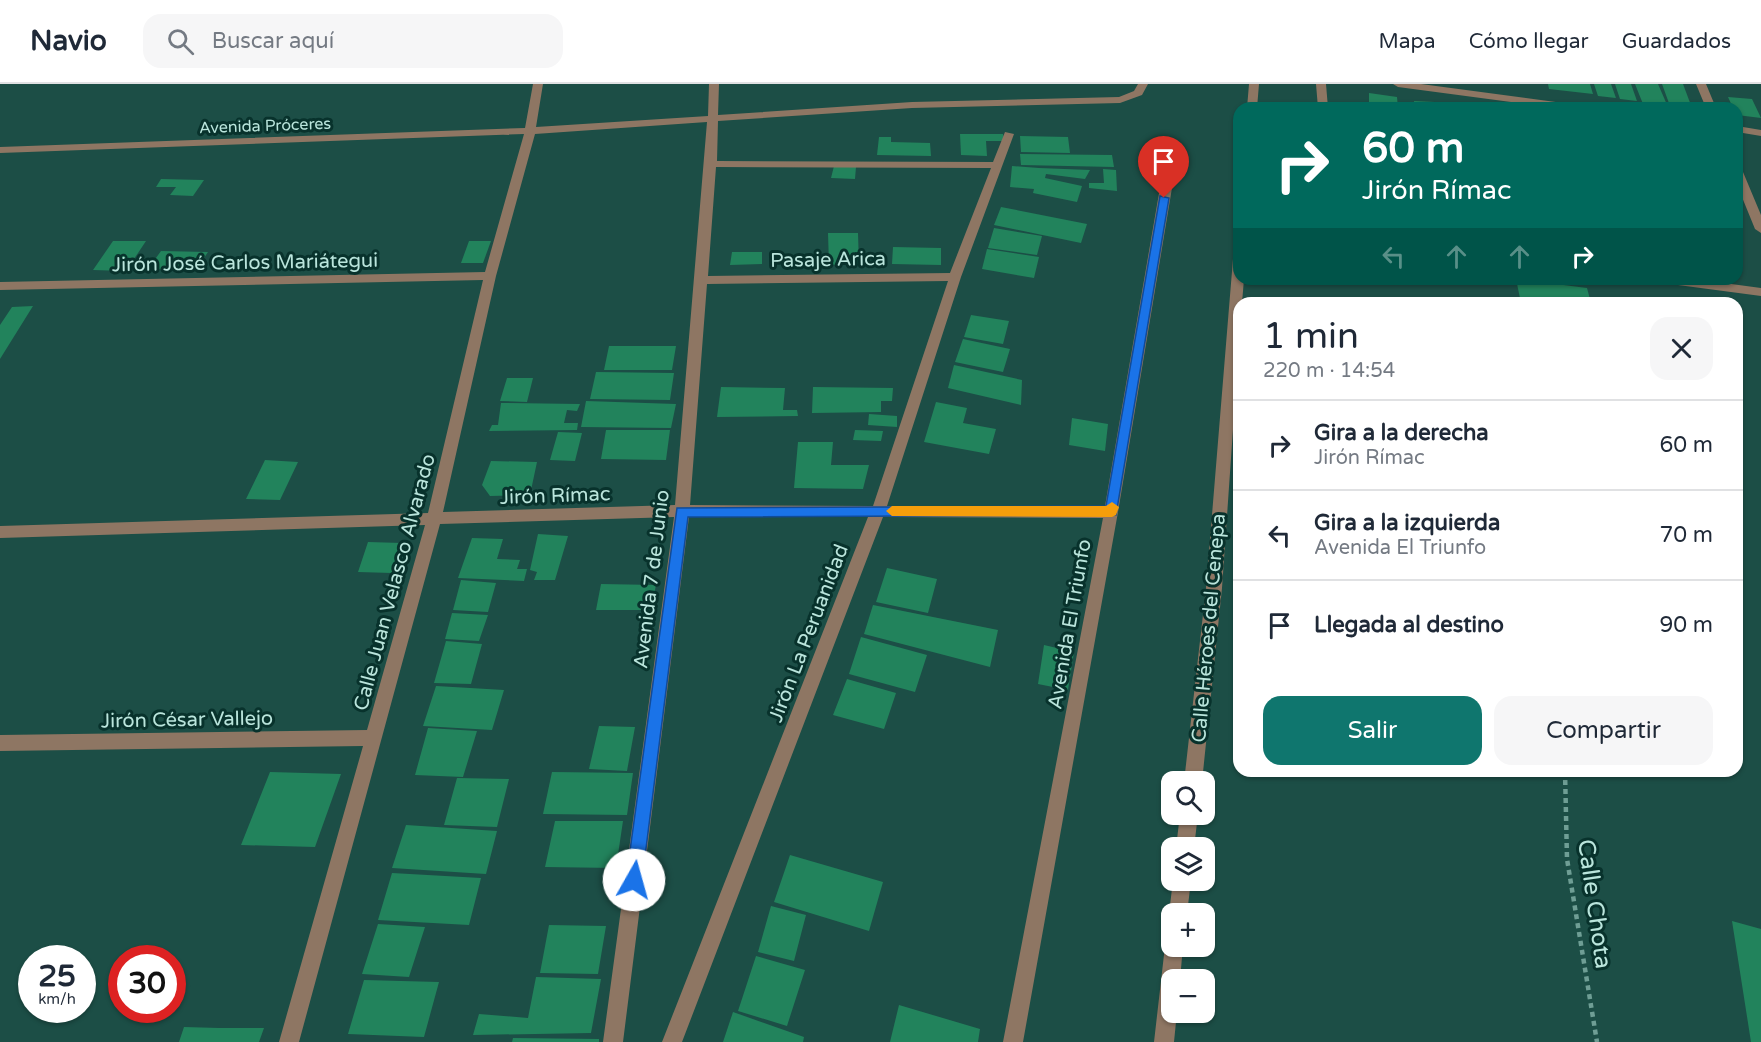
<!DOCTYPE html>
<html lang="es">
<head>
<meta charset="utf-8">
<style>
	:root { --surface:#fff; --page:#f6f6f7; --text:#1f2937; --muted:#747a83; --line:#e0e1e3; --accent:#0f766e }
	body { margin:0; font-family:"Varela Round",sans-serif; background:var(--page); color:var(--text); height:100vh; display:flex; flex-direction:column; font-size:22px; white-space:nowrap }
	* { box-sizing:border-box; margin:0 }
	p { font-size:20px; color:var(--muted) }
	.icon { flex:none; width:33px; height:33px; fill:none; stroke:currentColor; stroke-width:2; stroke-linecap:round; stroke-linejoin:round }
	.map { position:relative; flex:1; overflow:hidden }
	.drawer { position:absolute; left:1233px; top:213px; width:510px; height:480px; display:flex; flex-direction:column; background:var(--surface); border-radius:18px; box-shadow:0 2px 4px #0004 }
	.drawer>* { flex:none }
	.hud { position:absolute; left:1233px; top:18px; width:510px; height:183px; border-radius:18px; box-shadow:0 2px 4px #0004; background:#00695c; color:#fff; overflow:hidden }
	.tools { position:absolute; left:1161px; top:687px; display:grid; gap:12px }
	.tools a { display:grid; place-items:center; width:54px; height:54px; border-radius:12px; background:var(--surface); box-shadow:0 2px 4px #0004; font-size:30px }
	.speed { position:absolute; left:18px; top:861px; display:flex; gap:12px; font-size:30px; font-weight:700; text-align:center }
	.speed>* { display:grid; place-content:center; width:78px; height:78px; border-radius:50%; background:var(--surface); box-shadow:0 2px 4px #0004; line-height:1 }
	.speed small { font-size:15px; font-weight:400 }
	.speed .limit { border:9px solid #d22; background:#fff; color:#111 }
	.pin { position:absolute; display:grid; place-items:center; width:51px; height:51px; color:#fff; margin:-62px -26px; border-radius:50% 50% 50% 0; rotate:-45deg; box-shadow:0 0 6px #0007 }
	.pin .icon { rotate:45deg }
	.me { position:absolute; width:66px; margin:-33px; rotate:7deg; stroke-linejoin:round; filter:drop-shadow(0 0 4px #0008) }
	.turn { display:flex; align-items:center; gap:21px; height:126px; padding:0 30px; font-size:27px }
	.turn .icon { width:78px; height:78px; stroke-width:2.5 }
	.turn b { display:block; font-size:42px; line-height:51px }
	.lanes { display:flex; align-items:center; height:57px; padding:0 30px; background:#0003; justify-content:center; gap:30px; direction:ltr }
	.lanes .off { opacity:.35 }
	.round { display:grid; place-items:center; flex:none; width:63px; height:63px; border-radius:18px; background:var(--page) }
	.summary { display:flex; align-items:center; justify-content:space-between; height:102px; padding:0 30px }
	h1 { font-size:36px; font-weight:600; line-height:45px }
	.primary-button { display:flex; gap:12px; margin-top:auto; padding:12px 30px }
	.primary-button a { flex:1; height:69px; border-radius:18px; background:var(--accent); color:#fff; font-size:24px; font-weight:600; line-height:69px; text-align:center }
	.primary-button a+a { background:var(--page); color:var(--text) }
	ul { padding:0; list-style:none }
	li { display:flex; align-items:center; gap:18px; height:90px; padding:0 30px; border-top:2px solid var(--line) }
	li div { flex:1 }
	li b { display:block; font-size:22px }
	li em { font-style:normal }
	header { display:flex; align-items:center; gap:36px; box-sizing:border-box; height:84px; padding:0 30px; background:var(--surface); border-bottom:2px solid var(--line) }
	header strong { font-size:28px }
	nav { display:flex; gap:33px; margin-inline-start:auto; font-size:21px }
	.search { width:420px; height:54px; background:var(--page); display:flex; align-items:center; gap:15px; box-sizing:border-box; padding:0 21px; border-radius:18px; color:var(--muted); font-size:22px }
	.map>svg:first-child { display:block }
</style>
</head>
<body>
<header>
<strong>Navio</strong>
<div class="search"><svg class="icon" aria-label="search" viewBox="0 0 24 24"><circle cx="10" cy="10" r="6"/><path d="M15 15l6 6"/></svg>Buscar aquí</div>
<nav><a>Mapa</a><a>Cómo llegar</a><a>Guardados</a></nav>
</header>
<div class="map">
<svg width="1761" height="958" viewBox="0 0 1761 958">
	<rect width="100%" height="100%" fill="#1c4e46"/>
	<path fill="#22835c" d="M1548 0H1590L1593 10 1549 5Z
		M1594 0H1611L1616 14 1598 12Z
		M1615 0H1631L1637 17 1620 15Z
		M1635 0H1658L1668 23 1643 20Z
		M1662 0H1683L1692 24 1670 22Z
		M1369 9 1397 13 1398 24H1369Z
		M1728 13 1752 15 1761 34 1737 31V24H1733Z
		M1414 17 1435 18 1437 24H1415Z
		M960 50H1003L1004 57H986L987 72 961 71Z
		M1020 52 1068 53 1070 69 1021 68Z
		M879 53H891V58L930 59 931 72 877 71Z
		M1020 70 1112 71 1114 83 1021 81Z
		M834 82 856 83 855 95 831 94Z
		M1012 82 1039 84 1090 86 1085 95 1046 90 1045 94 1082 102 1077 118 1033 109 1034 105 1010 103Z
		M1103 85 1116 86 1117 107 1089 104V99H1104Z
		M161 95 203 96H204L193 112 170 111 176 103H156Z
		M1001 123 1087 140 1081 159 994 141Z
		M994 144 1042 152 1037 171 988 164Z
		M828 149H858L859 180 829 181Z
		M113 157H146L126 187 93 186Z
		M469 157H491L483 179H461Z
		M893 163 941 164V181L892 180Z
		M987 165 1039 173 1034 194 982 185Z
		M161 167 208 168 196 186 148 185Z
		M732 168H762V180L730 181Z
		M1516 195 1587 204 1591 219H1521Z
		M33 222 0 275V241L12 223Z
		M971 231 1009 237 1003 260 964 253Z
		M963 255 1010 265 1003 288 955 278Z
		M609 262H676L672 286H604Z
		M954 281 1022 296 1021 321 948 304Z
		M596 288 674 289 670 316 590 315Z
		M507 294H533L527 318 500 317Z
		M721 303 785 304 783 326H797L798 332 717 333Z
		M813 303 893 304 892 317H881V328L812 329Z
		M586 317 676 320 671 344 581 343Z
		M936 318 967 324 963 339 996 345 989 370 924 358Z
		M501 319 580 320 577 327 567 326 564 339H578L577 346 489 347 492 341H498Z
		M869 330 897 332V343L868 341Z
		M1072 334 1108 340 1105 367 1069 361Z
		M606 346H670L666 376 601 375Z
		M855 346 883 347 881 357 853 356Z
		M558 348 582 349 575 377 550 376Z
		M798 358H833L831 381H869L863 405 794 404Z
		M265 376 298 378 280 416 246 415Z
		M491 377 537 378 530 411 490 412 482 401Z
		M538 450 568 452 555 496H534L537 488 530 486Z
		M472 454 503 455 497 475 520 476 517 485H527L524 497 458 494Z
		M368 458 402 459 392 489 358 488Z
		M887 484 937 495 928 529 876 518Z
		M461 496 496 499 488 528 453 526Z
		M601 500 656 501 651 526H596Z
		M873 521 998 546 990 583 864 550Z
		M452 529 488 531 479 557 445 555Z
		M861 553 927 571 915 608 849 590Z
		M446 557 482 560 471 600 434 599Z
		M1044 561 1074 568 1068 606 1038 600Z
		M847 595 896 609 884 645 833 631Z
		M436 602 504 606 492 646 423 642Z
		M599 642 635 643 627 687 589 685Z
		M428 644 477 647 463 693 415 691Z
		M270 688 341 690 315 763 241 761Z
		M552 688 633 689 627 731 543 730Z
		M457 694 509 695 497 743 444 741Z
		M555 737H623L616 784 545 783Z
		M406 741 497 747 486 790 392 784Z
		M790 771 883 798 869 847 774 818Z
		M392 789 481 794 469 841 378 836Z
		M771 822 806 831 794 877 758 868Z
		M1732 837 1761 845V958H1751Z
		M378 840 425 843 409 893 362 890Z
		M549 841 606 842 598 890 540 889Z
		M756 872 805 886 787 942 738 927Z
		M536 893 601 895 591 949 473 951 479 930 528 934Z
		M364 896 439 898 424 953 348 950Z
		M899 921 980 945 978 958H890Z
		M733 928 804 953 803 958H723Z
		M184 943 219 944H264L259 958H179Z
		M513 954 599 955V958H512Z"/>
	<g fill="none" stroke-linecap="round" stroke-linejoin="round">
		<path stroke="#6f9e95" stroke-width="4.5" stroke-dasharray="5 4" stroke-linecap="butt" d="M1565 687 1567 775 1597 958"/>
		<path fill="#8e7663" fill-rule="evenodd" d="M533 0H543L536 43 708 32 709 0H719L718 31 912 18 1119 13 1134 7 1138 0H1148L1142 11 1120 19 912 24 718 37 717 77 993 78 1005 48 1014 50 961 193 887 422H1105L1162 92 1168 89 1174 92 1118 428 1023 958H1003L1103 434 883 433 682 958H662L868 433H689L623 958H603L674 433 440 440 299 958H279L363 662 0 667V651L367 646 425 441 0 454V442L428 429 483 196 0 206V198L485 188 524 50 0 69V63L525 44ZM707 38 675 421 443 428 496 192 535 50ZM716 83 991 84 950 189 708 192ZM948 197 873 422 690 421 707 200Z
			M1249 0H1259L1257 24H1247Z
			M1316 0H1326L1328 24H1318Z
			M1393 0H1421L1578 21 1583 24H1555L1398 3Z
			M1696 0H1706L1716 24H1706Z
			M1737 42 1761 46V52L1737 48Z
			M1737 85 1743 88 1761 131V149L1755 145 1737 101Z
			M1239 171V195H1244L1242 219H1239V259L1222 504 1202 698H1184L1206 504 1233 175Z
			M1657 195H1694L1761 204V212L1663 199Z
			M1180 730H1198L1194 764H1176Z
			M1173 796H1191L1187 830H1172V837L1169 830Z
			M1172 854V862H1183L1180 896H1172V928H1177L1174 958H1154L1165 862 1167 855Z"/>
	</g>
	<path fill="#1a73e8" stroke="#114b97" stroke-width="1.5" d="M1160 112 1169 114 1116 431 688 433 642 796 640 802 634 805 628 802 626 796 677 424 1106 422Z"/>
	<path fill="#f59e0b" d="M1112 418 1119 423 1116 431 1112 433 892 432 886 427 892 422H1106Z"/>
	<g text-anchor="middle" stroke-width="6" stroke-linejoin="round" paint-order="stroke">
		<g font-size="16" fill="#bae5dc" stroke="#08322c">
			<text transform="translate(265 41) rotate(-2)" y="6">Avenida Próceres</text>
		</g>
		<g font-size="20" fill="#bae5dc" stroke="#08322c">
			<text transform="translate(828 175) rotate(-1)" y="7">Pasaje Arica</text>
			<text transform="translate(245 178) rotate(-1)" y="7">Jirón José Carlos Mariátegui</text>
			<text transform="translate(555 411) rotate(-2)" y="7">Jirón Rímac</text>
			<text transform="translate(651 495) rotate(-83)" y="7">Avenida 7 de Junio</text>
			<text transform="translate(394 498) rotate(-75)" y="7">Calle Juan Velasco Alvarado</text>
			<text transform="translate(1069 540) rotate(-80)" y="7">Avenida El Triunfo</text>
			<text transform="translate(1208 544) rotate(-85)" y="7">Calle Héroes del Cenepa</text>
			<text transform="translate(808 549) rotate(-69)" y="7">Jirón La Peruanidad</text>
			<text transform="translate(187 635) rotate(-1)" y="7">Jirón César Vallejo</text>
		</g>
		<g font-size="24" fill="#bae5dc" stroke="#08322c">
			<text transform="translate(1595 820) rotate(82)" y="8">Calle Chota</text>
		</g>
	</g>
</svg>
<div class="tools">
<a><svg class="icon" aria-label="search" viewBox="0 0 24 24"><circle cx="10" cy="10" r="6"/><path d="M15 15l6 6"/></svg></a>
<a><svg class="icon" aria-label="layers" viewBox="0 0 24 24"><path d="M12 4l9 5-9 5-9-5zM3 14l9 5 9-5"/></svg></a>
<a>+</a>
<a>−</a>
</div>
<div class="speed"><div>25<small>km/h</small></div><div class="limit">30</div></div>
<div class="pin" style="left:1164px;top:114px;background:#d93025"><svg class="icon" aria-label="arrive" viewBox="0 0 24 24"><path d="M6 21V4h12l-3 4 3 4H6"/></svg></div>
<svg class="me" style="left:634px;top:796px" viewBox="-20 -20 40 40"><circle r="19" fill="#fff"/><path d="M0-13L10 11 0 6-10 11z" fill="#1a73e8"/></svg>
<div class="hud">
<div class="turn"><svg class="icon" aria-label="right" viewBox="0 0 24 24"><path d="M7 20v-9h11M14 6l5 5-5 5"/></svg><div><b>60 m</b>Jirón Rímac</div></div>
<div class="lanes"><svg class="icon off" aria-label="left" viewBox="0 0 24 24"><path d="M17 20v-9H6M10 6l-5 5 5 5"/></svg><svg class="icon off" aria-label="ahead" viewBox="0 0 24 24"><path d="M12 20V5M6 11l6-6 6 6"/></svg><svg class="icon off" aria-label="ahead" viewBox="0 0 24 24"><path d="M12 20V5M6 11l6-6 6 6"/></svg><svg class="icon" aria-label="right" viewBox="0 0 24 24"><path d="M7 20v-9h11M14 6l5 5-5 5"/></svg></div>
</div>
<section class="drawer">
<div class="summary"><div><h1>1 min</h1><p>220 m · 14:54</p></div><a class="round"><svg class="icon" aria-label="close" viewBox="0 0 24 24"><path d="M6 6l12 12M18 6L6 18"/></svg></a></div>
<ul>
<li><svg class="icon" aria-label="right" viewBox="0 0 24 24"><path d="M7 20v-9h11M14 6l5 5-5 5"/></svg><div><b>Gira a la derecha</b><p>Jirón Rímac</p></div><em>60 m</em></li>
<li><svg class="icon" aria-label="left" viewBox="0 0 24 24"><path d="M17 20v-9H6M10 6l-5 5 5 5"/></svg><div><b>Gira a la izquierda</b><p>Avenida El Triunfo</p></div><em>70 m</em></li>
<li><svg class="icon" aria-label="arrive" viewBox="0 0 24 24"><path d="M6 21V4h12l-3 4 3 4H6"/></svg><div><b>Llegada al destino</b></div><em>90 m</em></li>
</ul>
<div class="primary-button"><a>Salir</a><a>Compartir</a></div>
</section>
</div>
</body>
</html>
